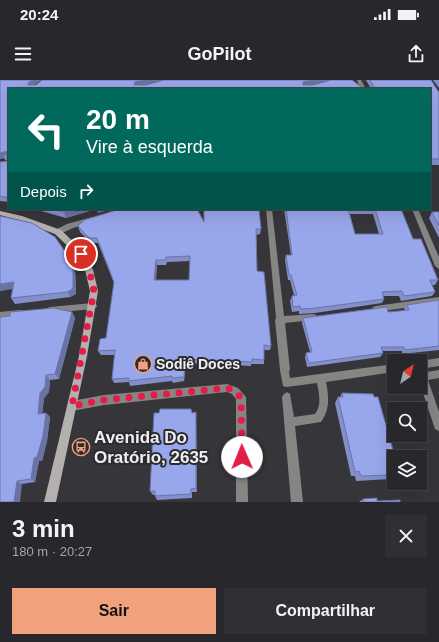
<!DOCTYPE html>
<html lang="pt">
<head>
<meta charset="utf-8">
<style>
	:root { --surface:#28282c; --page:#303034; --text:#f1f3f6; --muted:#a5a6a9; --line:#444448; --accent:#f1a17d }
	body { margin:0; font-family:Helvetica,sans-serif; background:var(--page); color:var(--text); height:100vh; display:flex; flex-direction:column; font-size:15px; white-space:nowrap }
	* { box-sizing:border-box; margin:0 }
	p { font-size:13px; color:var(--muted) }
	.icon { flex:none; width:22px; height:22px; fill:none; stroke:currentColor; stroke-width:2; stroke-linecap:round; stroke-linejoin:round }
	.map { position:relative; height:422px; overflow:hidden }
	.sheet { display:flex; flex-direction:column; background:var(--surface); flex:1 }
	.sheet>* { flex:none }
	.guide { position:absolute; left:8px; top:8px; width:423px; height:122px; border-radius:0px; box-shadow:0 4px 16px #0002,0 0 0 1px var(--line); background:#00695c; color:#fff; overflow:hidden }
	.needle { width:26px; rotate:35deg }
	.fabs { position:absolute; left:387px; top:274px; display:grid; gap:8px }
	.fabs a { display:grid; place-items:center; width:40px; height:40px; border-radius:0px; background:var(--surface); box-shadow:0 4px 16px #0002,0 0 0 1px var(--line); font-size:20px }
	.pin { position:absolute; display:grid; place-items:center; width:34px; height:34px; color:#fff; margin:-17px; border:2px solid #fff; border-radius:50%; box-shadow:0 1px 4px #0007 }
	.me { position:absolute; width:44px; margin:-22px; rotate:359deg; stroke-linejoin:round; filter:drop-shadow(0 0 3px #0008) }
	.turn { display:flex; align-items:center; gap:14px; height:84px; padding:0 12px; font-size:18px }
	.turn .icon { width:52px; height:52px; stroke-width:2.5 }
	.turn b { display:block; font-size:28px; line-height:34px }
	.then { display:flex; align-items:center; height:38px; padding:0 12px; background:#0003; gap:8px; font-size:15px }
	.round { display:grid; place-items:center; flex:none; width:42px; height:42px; border-radius:0px; background:var(--page) }
	.overview { display:flex; align-items:center; justify-content:space-between; height:68px; padding:0 12px }
	h1 { font-size:24px; font-weight:800; line-height:30px }
	.button { display:flex; gap:8px; margin-top:auto; padding:8px 12px }
	.button a { flex:1; height:46px; border-radius:0px; background:var(--accent); color:#111; font-size:16px; font-weight:800; line-height:46px; text-align:center }
	.button a+a { background:var(--page); color:var(--text) }
	.status { display:flex; justify-content:space-between; align-items:center; height:28px; padding:0 20px; background:var(--surface); direction:ltr }
	.status svg { height:11px; fill:currentColor }
	header { display:flex; justify-content:space-between; align-items:center; height:52px; padding:0 12px; background:var(--surface); font-size:18px; font-weight:800 }
	.map>svg:first-child { display:block }
</style>
</head>
<body>
<div class="status"><b>20:24</b><svg viewBox="0 0 49 12"><path d="M0 12V9h3v3zM5 12V6h3v6zM10 12V3h3v9zM15 12V0h3v12zM26 1h20v11H26zM47 4h2v5h-2z"/></svg></div>
<header><svg class="icon" aria-label="menu" viewBox="0 0 24 24"><path d="M4 6h16M4 12h16M4 18h16"/></svg>GoPilot<svg class="icon" aria-label="share" viewBox="0 0 24 24"><path d="M12 15V3M7 8l5-5 5 5M5 13v7h14v-7"/></svg></header>
<div class="map">
<svg width="439" height="422" viewBox="0 0 439 422">
	<rect width="100%" height="100%" fill="#36363a"/>
	<g fill="none" stroke-linecap="round" stroke-linejoin="round">
		<path fill="#878584" fill-rule="evenodd" d="M439 278V286L420 289V281Z
			M394 284V292L326 302C329 317 330 329 321 342L295 346 303 422H291L282 317 284 314 287 312 290 314 294 337 315 334C322 325 319 314 317 303L286 307 283 306 280 290 282 287 285 286 288 287 290 298Z
			M439 290V298L428 300 439 332V351L435 349 420 304V293Z
			M227 304 238 308 246 317 248 422H236V319L232 314 227 312 104 325 72 331 69 329 67 326 69 323 72 321 104 315Z"/>
		<path fill="#878584" fill-rule="evenodd" d="M357 0H361L366 9H360Z
			M266 129H272L284 236 313 234 316 235 317 237 316 239 313 240 285 243 290 290 288 293 285 294 282 293 280 290 275 240 276 238Z
			M412 129H418L439 177V189L435 186Z
			M92 137 95 139 94 141 73 148 58 155 54 152 55 150 67 144Z
			M439 217V223L376 232 373 231 372 229 373 227 376 226Z
			M93 223 96 224 97 226 96 228 93 229 50 233 47 232 46 230 47 228 50 227Z
			M20 230 23 231 24 233 23 235 0 238V232Z"/>
		<path fill="#b4b0af" fill-rule="evenodd" d="M0 131 22 136 61 150 84 172 93 190 98 211 87 276 56 422H44L79 276 90 211 85 190 78 176 55 154 18 140 0 135Z"/>
	</g>
	<path fill="#838fca" fill-rule="evenodd" d="M0 0H41L34 5 330 0 312 5 364 9H9V122L0 121V82L7 81V80H5L4 78 0 79Z
		M366 0H431L438 11 439 12V85H430V9H371Z
		M433 0H439V8Z
		M34 129H96L66 138Z
		M284 129H401L413 159 438 200 435 205H432L435 212 432 216 401 221 399 216H383L384 219 382 223 315 233 299 234V231L292 232 290 221 292 216 294 215 290 200H288L285 180 286 175H291ZM350 134H373L379 154H355Z
		M432 132H439V158L429 138Z
		M0 136 75 189 76 214 70 217 15 224 11 218 13 208 0 211Z
		M204 142 261 149 260 154 256 155 257 191 271 266 270 270H264V284H251V286L186 283 184 301 173 303 172 301 130 306 129 302 114 303 112 299 115 275H101L98 271 106 258 114 203 98 163H91L80 152 78 146ZM190 181 189 200H156L157 185H166L167 182Z
		M439 220V270L402 274V271H382L383 273 380 277 307 287 305 277 306 273 310 272 302 243 303 238 405 231 404 229 407 225Z
		M72 232 75 238 59 299 50 300 49 312 44 318 42 333H46L50 337 47 361 42 381H39L35 402 22 404 0 422V237Z
		M342 313 394 377V396L390 399 356 401 355 396H351L335 323 338 317H340Z
		M191 329 192 333 196 338 197 412H192V418L157 420 155 416V415H153L150 411 159 333Z
		M363 419 377 421 400 422H359Z"/>
	<path fill="#6a74a4" d="M32 0H41L30 8 28 5V3Z
		M145 0H167L136 8 134 5 135 2Z
		M312 0H330L303 8V2Z
		M9 71 7 74 3 75 4 78 0 79V73Z
		M76 129H96L66 138 64 132Z
		M96 129H112L98 133Z
		M156 180 157 185 155 206 154 200Z
		M73 183 75 189 76 214 70 217 68 212Z
		M14 202 18 208 0 211V204Z
		M72 232 75 238 59 299 55 294Z
		M185 279 186 283 184 301V297Z
		M46 295 50 300 49 312 44 318 42 338 38 334 40 313Z
		M196 332V338L197 412 196 408Z
		M46 333 50 337 47 361 42 381H39L35 402 31 399 34 378Z
		M17 401 22 404 20 422H14Z"/>
	<path fill="#98a6eb" stroke="#6a74a4" fill-rule="evenodd" d="M0 0H32L28 3V5H36L42 0H145L135 2 134 5H146L164 0H312L303 2V5H313L331 0H352L364 9H9V118L0 116V82L7 81V74L3 75 9 71 0 73Z
		M370 0H431L438 11 439 12V79H430V9H375Z
		M52 129H76L64 132Z
		M120 129H197L204 142V129H259L261 149H256L257 191 264 192 271 266 264 265V280L252 279V282L185 279 184 297 172 298V296L129 301V298L112 299 115 270 98 271 100 259 106 258 114 202 97 158H89L78 146 84 140ZM190 176 189 200H154L156 180H166V177Z
		M286 129H358H348L355 154H383L375 129H401L413 159H421L438 200H430L435 212 404 216 402 211 382 212 384 219 316 228 301 229 300 226 293 227 292 216 297 215 291 195H289L286 175H292Z
		M432 132H439V146Z
		M0 136 32 143 55 157 73 183V208L68 212 11 218 14 202 0 204Z
		M439 220V266L405 270 404 267H381L383 273 309 283 306 273 312 272 303 238 387 227 388 232 409 230 407 225Z
		M54 228 72 232 55 294 46 295 45 307 40 313 38 334 46 333 43 356 37 377 34 378 31 399 17 401 14 422H0V237L10 236V232Z
		M342 313 373 314 374 317H378L395 377H394V395L361 396 359 391 355 392 338 317H343Z
		M160 329H191L192 333 196 332V408L191 409V414L155 416V411H150L154 333H159Z
		M377 418V421L400 420V422H364L363 419Z"/>
	<g fill="none" stroke-linecap="round" stroke-linejoin="round">
		<path stroke="#e11d48" stroke-width="7" stroke-dasharray="0 12.6" d="M81 174 89 190 94 211 72 326 104 320 227 308 235 311 241 318 242 377"/>
	</g>
	<defs>
		<symbol id="shop-ring" viewBox="-11 -11 22 22"><circle r="9.5" fill="#2c2c30" stroke="#f1a17d" stroke-width="1.5"/><path d="M-5-2.5h2.3a2.7 3.5 0 0 1 5.4 0H5L5.5 6h-11ZM-1.5-2.5h3a1.5 2.3 0 0 0-3 0Z" fill="#f1a17d"/></symbol>
		<symbol id="bus-ring" viewBox="-11 -11 22 22"><circle r="9.5" fill="#2c2c30" stroke="#f1a17d" stroke-width="1.5"/><path d="M-5-6H5V4H4V6H2V4H-2V6H-4V4H-5ZM-3.5-4V0h7V-4ZM-3.5 1.2v1.5H-2V1.2ZM2 1.2v1.5H3.5V1.2Z" fill="#f1a17d"/></symbol>
	</defs>
	<g fill-rule="evenodd">
		<use href="#shop-ring" x="133" y="274" width="20" height="20"/>
		<use href="#bus-ring" x="71" y="357" width="20" height="20"/>
	</g>
	<g text-anchor="middle" stroke-width="4" stroke-linejoin="round" paint-order="stroke">
		<g font-size="14" font-weight="bold" fill="#f0f0f2" stroke="#2c2c30" text-anchor="start">
			<text x="156" y="289">Sodiê Doces</text>
		</g>
		<g font-size="17" font-weight="bold" fill="#f0f0f2" stroke="#2c2c30" text-anchor="start">
			<text x="94" y="363">Avenida Do<tspan x="94" dy="20">Oratório, 2635</tspan></text>
		</g>
	</g>
</svg>
<div class="fabs">
<a><svg class="needle" viewBox="-14 -14 28 28"><path d="M0-13l5 13h-10z" fill="#e53935"/><path d="M0 13l5-13h-10z" fill="#a5a6a9"/></svg></a>
<a><svg class="icon" aria-label="search" viewBox="0 0 24 24"><circle cx="10" cy="10" r="6"/><path d="M15 15l6 6"/></svg></a>
<a><svg class="icon" aria-label="layers" viewBox="0 0 24 24"><path d="M12 4l9 5-9 5-9-5zM3 14l9 5 9-5"/></svg></a>
</div>
<div class="pin" style="left:81px;top:174px;background:#d93025"><svg class="icon" aria-label="arrive" viewBox="0 0 24 24"><path d="M6 21V4h12l-3 4 3 4H6"/></svg></div>
<svg class="me" style="left:242px;top:377px" viewBox="-20 -20 40 40"><circle r="19" fill="#fff"/><path d="M0-13L10 11 0 6-10 11z" fill="#e11d48"/></svg>
<div class="guide">
<div class="turn"><svg class="icon" aria-label="left" viewBox="0 0 24 24"><path d="M17 20v-9H6M10 6l-5 5 5 5"/></svg><div><b>20 m</b>Vire à esquerda</div></div>
<div class="then">Depois<svg class="icon" aria-label="right" viewBox="0 0 24 24"><path d="M7 20v-9h11M14 6l5 5-5 5"/></svg></div>
</div>
</div>
<section class="sheet">
<div class="overview"><div><h1>3 min</h1><p>180 m · 20:27</p></div><a class="round"><svg class="icon" aria-label="close" viewBox="0 0 24 24"><path d="M6 6l12 12M18 6L6 18"/></svg></a></div>
<div class="button"><a>Sair</a><a>Compartilhar</a></div>
</section>
</body>
</html>
